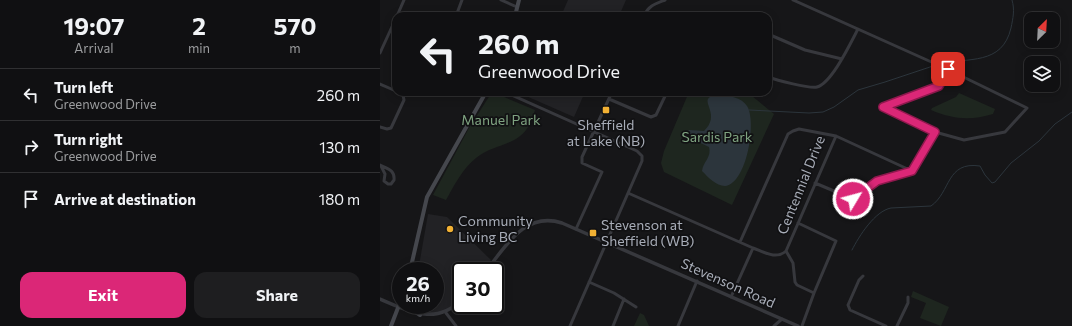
<!DOCTYPE html>
<html lang="en">
<head>
<meta charset="utf-8">
<style>
	:root { --surface:#101012; --page:#1e1e20; --text:#f1f3f6; --muted:#9c9d9f; --line:#303032; --accent:#db2777 }
	body { margin:0; font-family:Commissioner,sans-serif; background:var(--page); color:var(--text); height:100vh; display:flex; flex-direction:column; font-size:15px; white-space:nowrap }
	* { box-sizing:border-box; margin:0 }
	p { font-size:13px; color:var(--muted) }
	.icon { flex:none; width:22px; height:22px; fill:none; stroke:currentColor; stroke-width:2; stroke-linecap:round; stroke-linejoin:round }
	.map { position:relative; flex:1; overflow:hidden }
	.details { display:flex; flex-direction:column; background:var(--surface); width:380px }
	.details>* { flex:none }
	.hud { position:absolute; left:12px; top:12px; width:380px; height:84px; border-radius:12px; box-shadow:0 2px 10px #0003,0 0 0 1px var(--line); background:#101012; color:var(--text); overflow:hidden }
	.needle { width:26px; rotate:24deg }
	.tools { position:absolute; left:644px; top:12px; display:grid; gap:8px }
	.tools a { display:grid; place-items:center; width:36px; height:36px; border-radius:8px; background:var(--surface); box-shadow:0 2px 10px #0003,0 0 0 1px var(--line); font-size:20px }
	.speed { position:absolute; left:12px; top:262px; display:flex; gap:8px; font-size:20px; font-weight:700; text-align:center }
	.speed>* { display:grid; place-content:center; width:52px; height:52px; border-radius:50%; background:var(--surface); box-shadow:0 2px 10px #0003,0 0 0 1px var(--line); line-height:1 }
	.speed small { font-size:10px; font-weight:400 }
	.speed .limit { border:2px solid #111; border-radius:6px; background:#fff; color:#111 }
	.pin { position:absolute; display:grid; place-items:center; width:34px; height:34px; color:#fff; margin:-17px; border-radius:8px; box-shadow:0 2px 6px #0006 }
	.me { position:absolute; width:44px; margin:-22px; rotate:53deg; stroke-linejoin:round; filter:drop-shadow(0 0 3px #0008) }
	.turn { display:flex; align-items:center; gap:14px; height:84px; padding:0 20px; font-size:18px }
	.turn .icon { width:52px; height:52px; stroke-width:2.5 }
	.turn b { display:block; font-size:28px; line-height:34px }
	.eta { display:flex; justify-content:space-evenly; align-items:center; height:68px; text-align:center }
	.eta b { font-size:24px; font-weight:700; line-height:28px }
	.button { display:flex; gap:8px; margin-top:auto; padding:8px 20px }
	.button a { flex:1; height:46px; border-radius:12px; background:var(--accent); color:#fff; font-size:16px; font-weight:700; line-height:46px; text-align:center }
	.button a+a { background:var(--page); color:var(--text) }
	ul { padding:0; list-style:none }
	li { display:flex; align-items:center; gap:12px; height:52px; padding:0 20px; border-top:1px solid var(--line) }
	li div { flex:1 }
	li b { display:block; font-size:15px }
	li em { font-style:normal }
	main { display:flex; flex:1; min-height:0 }
	.map>svg:first-child { display:block }
</style>
</head>
<body>
<main>
<section class="details">
<div class="eta">
<div><b>19:07</b><p>Arrival</p></div>
<div><b>2</b><p>min</p></div>
<div><b>570</b><p>m</p></div>
</div>
<ul>
<li><svg class="icon" aria-label="left" viewBox="0 0 24 24"><path d="M17 20v-9H6M10 6l-5 5 5 5"/></svg><div><b>Turn left</b><p>Greenwood Drive</p></div><em>260 m</em></li>
<li><svg class="icon" aria-label="right" viewBox="0 0 24 24"><path d="M7 20v-9h11M14 6l5 5-5 5"/></svg><div><b>Turn right</b><p>Greenwood Drive</p></div><em>130 m</em></li>
<li><svg class="icon" aria-label="arrive" viewBox="0 0 24 24"><path d="M6 21V4h12l-3 4 3 4H6"/></svg><div><b>Arrive at destination</b></div><em>180 m</em></li>
</ul>
<div class="button"><a>Exit</a><a>Share</a></div>
</section>
<div class="map">
<svg width="692" height="326" viewBox="0 0 692 326">
	<rect width="100%" height="100%" fill="#161618"/>
	<path fill="#222225" d="M188 0H246L239 16H181Z
		M137 92H205L194 117Z
		M48 214 67 217 111 260 101 271H81V296L72 306 57 313H45L30 305H55V271H36L40 260Z"/>
	<path fill="#1e261f" d="M112 92 155 110C153 116 150 125 146 130 134 146 111 145 96 158 82 169 74 186 66 200L53 195 89 128Z
		M309 92H364L372 96 394 114 352 205 284 172 281 163 284 151Z
		M579 93 615 109 613 114C590 121 572 119 551 110L552 108 576 97Z
		M533 291 569 307 561 326 540 318 546 303 531 297Z
		M260 313 264 315 269 326H254Z"/>
	<path fill="#2c353c" d="M339 94C349 96 361 97 367 106 377 121 367 184 345 186 336 186 328 177 322 171 323 162 332 157 329 147L306 136V133L309 130 324 131C341 115 321 102 330 97 332 96 336 95 339 94Z"/>
	<g fill="none" stroke-linecap="round" stroke-linejoin="round">
		<path stroke="#2c353c" stroke-width="1" d="M559 64C588 57 622 66 631 28 633 18 635 10 632 0
			M369 110 429 113 443 112 454 107 478 90 505 82 556 65
			M472 250C479 236 495 211 511 208L551 206C571 192 566 161 600 166L605 175 612 183 615 182 631 163 659 141 675 124 692 112"/>
		<path stroke="#37383d" stroke-width="3" d="M121 0 137 7
			M413 0 567 69 647 108 625 132 584 140 555 132 503 107 559 86 567 69
			M17 16 24 0
			M76 16 82 0
			M264 16C268 6 275 4 285 0
			M388 34 425 50 462 59
			M0 53 16 18
			M388 77C396 80 430 89 437 87 452 83 471 42 478 29
			M0 84 16 91
			M125 92 257 151 262 156V161L190 326
			M229 99 271 117 276 115 287 92
			M0 127 7 129 11 128 24 100 23 95 18 92
			M456 136 532 171
			M0 165C8 169 15 170 14 180L11 184H8L4 181 5 174 1 166
			M435 183 473 199 497 181 533 171 555 132
			M248 193 373 248 351 297
			M418 223 456 241 434 293 422 326
			M196 229 222 172 202 163V157L232 92
			M360 242 408 134 413 131 419 129 456 136 406 251C396 260 384 252 373 248
			M406 251 413 263 415 282 417 285 434 293
			M483 276 479 280 468 305 470 310 506 326
			M209 282 234 293 256 307
			M66 313 76 326
			M233 326 244 299
			M298 326 317 281
			M394 326 402 319
			M517 326 528 303V297"/>
		<path stroke="#37383d" stroke-width="3.5" d="M106 271C126 246 145 211 182 223L418 326
			M0 299C28 311 56 326 81 300"/>
		<path stroke="#45474d" stroke-width="4" d="M135 16 139 0
			M30 271 47 197 106 92
			M26 305 40 315
			M11 326 21 300"/>
	</g>
	<g fill="none" stroke-linecap="round" stroke-linejoin="round">
		<defs>
			<path id="route" d="M473 199 497 181 532 171 555 132 503 107 559 86 568 69"/>
		</defs>
		<use href="#route" stroke="#8e194d" stroke-width="10"/>
		<use href="#route" stroke="#db2777" stroke-width="7"/>
	</g>
	<g fill="#f2b134" stroke="#111113" stroke-width="1.5">
		<rect x="222" y="106" width="8" height="8" rx="2"/>
		<circle cx="70" cy="229" r="4"/>
		<rect x="209" y="229" width="8" height="8" rx="2"/>
	</g>
	<g text-anchor="middle" stroke-width="3.5" stroke-linejoin="round" paint-order="stroke">
		<g font-size="14" fill="#7fa381" stroke="#111113">
			<text x="121" y="125">Manuel Park</text>
			<text x="337" y="142">Sardis Park</text>
		</g>
		<g font-size="14" fill="#a8adb8" stroke="#111113" text-anchor="start">
			<text x="226" y="130" text-anchor="middle">Sheffield<tspan x="226" dy="16">at Lake (NB)</tspan></text>
			<text x="78" y="226">Community<tspan x="78" dy="16">Living BC</tspan></text>
			<text x="221" y="230">Stevenson at<tspan x="221" dy="16">Sheffield (WB)</tspan></text>
		</g>
		<g font-size="14" fill="#a8adb8" stroke="#111113">
			<text transform="translate(421 185) rotate(-68)" y="5">Centennial Drive</text>
			<text transform="translate(348 283) rotate(24)" y="5">Stevenson Road</text>
		</g>
	</g>
</svg>
<div class="tools">
<a><svg class="needle" viewBox="-14 -14 28 28"><path d="M0-13l5 13h-10z" fill="#e53935"/><path d="M0 13l5-13h-10z" fill="#9c9d9f"/></svg></a>
<a><svg class="icon" aria-label="layers" viewBox="0 0 24 24"><path d="M12 4l9 5-9 5-9-5zM3 14l9 5 9-5"/></svg></a>
</div>
<div class="speed"><div>26<small>km/h</small></div><div class="limit">30</div></div>
<div class="pin" style="left:568px;top:69px;background:#d93025"><svg class="icon" aria-label="arrive" viewBox="0 0 24 24"><path d="M6 21V4h12l-3 4 3 4H6"/></svg></div>
<svg class="me" style="left:473px;top:199px" viewBox="-20 -20 40 40"><circle r="17" fill="#db2777" stroke="#fff" stroke-width="3"/><path d="M0-11L8 9 0 5-8 9z" fill="#fff"/></svg>
<div class="hud">
<div class="turn"><svg class="icon" aria-label="left" viewBox="0 0 24 24"><path d="M17 20v-9H6M10 6l-5 5 5 5"/></svg><div><b>260 m</b>Greenwood Drive</div></div>
</div>
</div>
</main>
</body>
</html>
